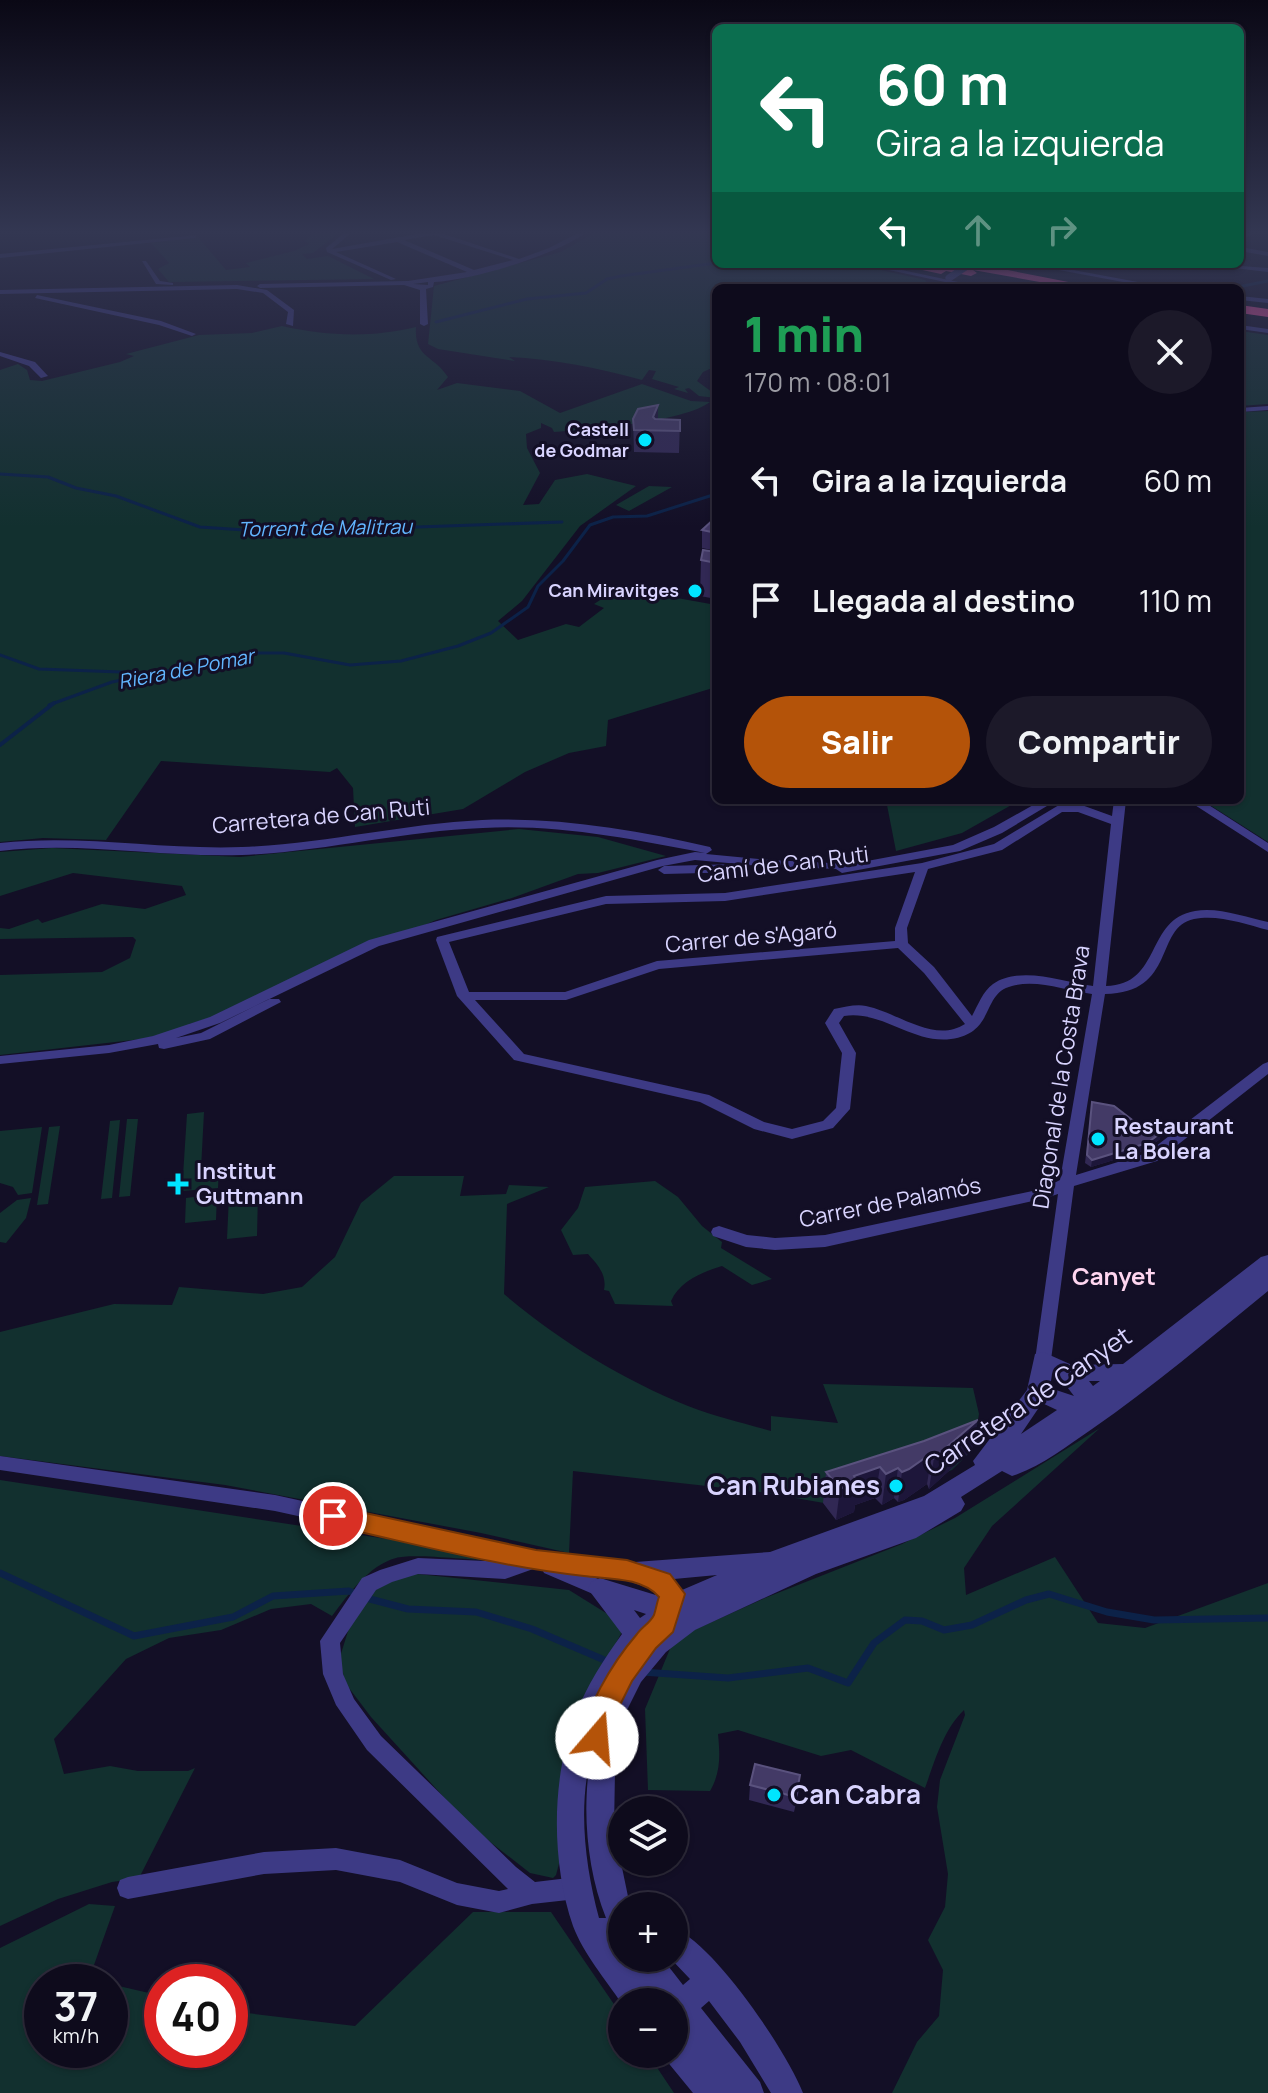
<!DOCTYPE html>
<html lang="es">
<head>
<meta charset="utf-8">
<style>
	:root { --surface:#0e0b1c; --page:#1c1929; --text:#f1f3f6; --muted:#9b9ba3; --line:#2e2b3b; --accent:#b45309 }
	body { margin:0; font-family:Manrope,sans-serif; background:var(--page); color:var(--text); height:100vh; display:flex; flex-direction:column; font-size:30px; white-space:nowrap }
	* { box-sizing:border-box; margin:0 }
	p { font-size:26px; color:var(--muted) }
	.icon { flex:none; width:44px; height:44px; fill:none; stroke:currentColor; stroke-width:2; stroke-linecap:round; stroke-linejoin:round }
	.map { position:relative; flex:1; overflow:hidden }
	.sheet { position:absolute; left:712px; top:284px; width:532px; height:520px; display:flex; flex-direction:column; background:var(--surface); border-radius:12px; box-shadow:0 2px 6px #0004,0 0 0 2px var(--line) }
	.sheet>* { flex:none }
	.banner { position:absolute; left:712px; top:24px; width:532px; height:244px; border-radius:12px; box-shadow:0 2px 6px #0004,0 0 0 2px var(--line); background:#0b6e4f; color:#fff; overflow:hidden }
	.controls { position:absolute; left:608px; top:1796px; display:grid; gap:16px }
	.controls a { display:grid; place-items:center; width:80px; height:80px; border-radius:50%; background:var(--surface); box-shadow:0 2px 6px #0004,0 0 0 2px var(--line); font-size:40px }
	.speed { position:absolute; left:24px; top:1964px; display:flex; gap:16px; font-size:40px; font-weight:700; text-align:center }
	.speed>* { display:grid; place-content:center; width:104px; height:104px; border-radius:50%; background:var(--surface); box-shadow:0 2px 6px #0004,0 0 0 2px var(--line); line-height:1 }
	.speed small { font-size:20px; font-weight:400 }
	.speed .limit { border:12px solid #d22; background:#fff; color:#111 }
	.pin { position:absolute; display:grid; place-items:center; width:68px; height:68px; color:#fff; margin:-34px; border:4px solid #fff; border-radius:50%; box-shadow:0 2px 8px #0007 }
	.me { position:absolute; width:88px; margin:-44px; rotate:18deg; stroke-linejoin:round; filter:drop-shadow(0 0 6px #0008) }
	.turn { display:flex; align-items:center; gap:28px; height:168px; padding:0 32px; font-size:36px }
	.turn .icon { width:104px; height:104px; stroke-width:2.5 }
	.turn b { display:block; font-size:56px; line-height:68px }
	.lanes { display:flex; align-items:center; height:76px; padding:0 32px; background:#0003; justify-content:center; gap:40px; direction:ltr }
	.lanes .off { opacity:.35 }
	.round { display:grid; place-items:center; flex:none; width:84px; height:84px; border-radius:42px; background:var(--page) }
	.summary { display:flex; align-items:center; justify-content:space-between; height:136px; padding:0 32px }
	h1 { font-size:48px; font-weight:800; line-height:60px; color:#1e9e55 }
	.primary-button { display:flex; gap:16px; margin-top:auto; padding:16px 32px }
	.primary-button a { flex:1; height:92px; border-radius:48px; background:var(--accent); color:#fff; font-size:32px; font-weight:800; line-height:92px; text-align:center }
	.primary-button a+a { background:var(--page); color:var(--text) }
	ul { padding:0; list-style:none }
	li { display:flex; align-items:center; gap:24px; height:120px; padding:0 32px }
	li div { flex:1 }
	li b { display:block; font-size:30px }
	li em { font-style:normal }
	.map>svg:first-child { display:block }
</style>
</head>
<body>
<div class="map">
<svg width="1268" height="2093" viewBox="0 0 1268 2093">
	<rect width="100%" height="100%" fill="#130f26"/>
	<path fill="#12302f" d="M312 234H337L313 253 302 254 307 259 328 256 374 279 169 282 158 269 169 263 151 243 198 237 226 270 250 267 246 263 294 251 309 244 305 241Z
		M592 234H716V264H854L925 280 929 286 716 288V366L703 372 697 381 716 395V398L699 396 689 388 685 389 688 393 674 389 679 387 652 379 656 371 649 370 642 380C600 368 552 359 509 357L515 361 438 349 428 344 434 286 561 252Z
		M282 326C326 336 372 338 416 327 414 358 434 355 448 377L437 390 457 383 520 391 560 413 642 384 691 401 710 402C684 422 589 429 554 432L552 428 541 423V428L526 434 527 448 540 473 523 505 539 504 555 480 587 474 636 486 580 526 522 601 498 621 518 640 566 624 579 627 604 608 594 604 614 591 627 589 716 605V687L608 720 606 746 569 753 525 772 463 809 355 827 353 788 337 768 330 772 161 761 106 840 43 838 0 842V370L18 364 27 370 30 380 42 381 120 362 134 356 126 354 199 335 252 333Z
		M1240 331 1268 335V404L1240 406Z
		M1268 411V842L1202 800H1240V412Z
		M649 486 672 487 629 511 616 505Z
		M886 800H1020L962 833 896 851Z
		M519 829 598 837 666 856 598 873 578 874 512 898 436 920 221 1015 189 1024 190 1027 142 1039 0 1055V975L102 972 130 958 136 940 133 937 0 939V928L9 929 38 919 42 923 102 904 145 909 186 895 182 886 73 873 0 896V852L52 848 240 857Z
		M204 1112 201 1169 219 1168 218 1188 182 1191 187 1114Z
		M127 1119H138L130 1196 119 1197Z
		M120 1120 112 1198 101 1199 110 1121Z
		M60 1126 48 1204 37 1205 49 1127Z
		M42 1127 32 1193 18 1195 13 1187 0 1183V1131Z
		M394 1176H464L460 1196 506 1194 509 1185 549 1187 507 1204 504 1294C558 1340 622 1379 688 1406 715 1417 744 1423 771 1431V1416L838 1423 823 1384 973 1388 979 1414 975 1437 968 1441 971 1451 952 1470 918 1483 824 1503 760 1492 573 1471 569 1553 481 1533 225 1485 0 1456V1332L114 1304 172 1305 179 1287 263 1294 302 1287 335 1257 361 1203Z
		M655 1181 678 1197 702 1226 722 1242 721 1248 772 1279 752 1285 722 1266C702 1272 680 1281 671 1301L673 1306 615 1304 609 1291 604 1290C607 1275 598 1265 588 1254L573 1255 561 1230 578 1208 585 1187Z
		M258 1193 257 1236 227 1239 229 1196Z
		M217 1194 216 1220 185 1223 186 1198Z
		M31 1198 26 1218 6 1243 0 1242V1213L17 1200Z
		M1100 1428 992 1526 964 1568 966 1595 1055 1557 1098 1623 1145 1628 1268 1583V2093H892L917 2042 939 2016 943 1970 928 1940 945 1907 948 1874 937 1807 940 1780 965 1715 964 1710C943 1730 935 1761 925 1788L851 1750 821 1756 738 1730 718 1734C720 1755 721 1772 710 1791L648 1790 645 1709 672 1644 683 1635 765 1598 902 1544 955 1518Z
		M0 1480 400 1541 489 1560C469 1560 411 1553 396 1558 369 1565 348 1595 332 1616L311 1604 271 1609 221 1630 169 1638 126 1659 54 1739 64 1774 110 1766 138 1771H188L195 1768 139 1878 112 1882 58 1899 0 1926Z
		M408 1573 569 1590 614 1618 622 1632 579 1709 561 1856 556 1875 553 1878 530 1873 471 1827 371 1717 346 1684 339 1660 354 1612 374 1584Z
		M89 1904 115 1906 89 1979 101 1982H42V2050H110V1984L162 1996V2050H230V2011L355 2026 473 1912H551L622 2016V2054H648L674 2093H0V1948Z"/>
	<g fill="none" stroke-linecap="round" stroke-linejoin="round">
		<path stroke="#0c2248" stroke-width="3" d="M1233 288 1268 281
			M436 322 527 299 586 293 607 279 621 276 716 263
			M0 474 48 477 76 488 116 496 200 527 274 532 562 522
			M0 655 39 669 148 673
			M49 705 112 682 255 653H284L350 665 401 661 458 646 491 633 528 607 538 586 563 561 590 525 613 517 647 516 716 494"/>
		<path stroke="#0c2248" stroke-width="4" d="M0 745 54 703"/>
		<path stroke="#0c2248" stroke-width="7" d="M0 1573 134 1636 233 1617 273 1596 349 1591 357 1594
			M366 1598 408 1609 476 1612 532 1629 609 1662
			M642 1672 728 1678 808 1668 848 1683 874 1643 905 1620 922 1621 944 1630 972 1625 1026 1600 1049 1594 1107 1612 1154 1620 1268 1618"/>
		<path fill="#3d3a85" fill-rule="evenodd" d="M343 234H350L332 249 417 234H444L519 259 549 248 576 234H584C552 256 473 280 434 282L433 287 426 289 428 324 424 326 420 324V290L404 285 260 288 257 286 260 284 408 281 467 272 397 242 336 252 396 279 391 280 327 252 326 248ZM434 235 513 260 474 270 404 240ZM428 282V285L413 284Z
			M1243 234H1252L1240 240V236Z
			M197 235 195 238 0 258V254Z
			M1240 247 1268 252V256L1240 251Z
			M142 261H146L160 281 173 283V285L156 284Z
			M861 264H874L986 288H973Z
			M1027 264H1041L1170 288H1155Z
			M1214 264 1268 268V272L1217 266Z
			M237 285 267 290 294 310 293 326 286 324 288 312 263 293 237 289 0 294V290Z
			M37 295 161 321 196 334 192 336 159 325 35 298Z
			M1240 296 1268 299V303L1240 300Z
			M1240 325 1268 329V333L1240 329Z
			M0 352 35 362 48 376 41 378 29 366 0 356Z
			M1268 406V410L1240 412V408Z
			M1042 800H1057L1002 833 960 851 842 873 836 869 746 865 749 868 743 872 664 874 658 870 664 866 739 864 695 860 663 866 379 946 220 1023 176 1038 201 1033 269 999H279L281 1002 210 1039 164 1049 159 1048 158 1044 109 1053 0 1064V1056L109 1045 153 1036 210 1017 369 940 657 860 695 852 705 853C631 839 558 824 483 828 402 831 323 852 242 855 161 858 81 841 0 851V843C81 834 161 850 242 847 323 844 402 824 482 820 559 817 636 830 710 847L712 850 706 854 770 860 851 864 953 845 994 827Z
			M1114 800H1126L1106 986C1162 985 1145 919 1195 911 1219 907 1244 917 1268 922V930C1245 924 1218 914 1194 919 1154 927 1177 993 1105 994L1076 1175 1147 1153 1263 1064 1268 1062V1074L1157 1161 1074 1186 1051 1360 1049 1365 1043 1366 1037 1365 1035 1360 1058 1194 1046 1198 825 1247 775 1250 746 1247 713 1236 711 1232 713 1228 719 1226 747 1235 775 1238 825 1235 1042 1189 1060 1180 1092 994C1066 991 1038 979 1012 986 981 993 996 1033 951 1039 912 1044 882 1010 844 1016L839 1023 856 1053 850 1109 833 1128 792 1139 754 1129 700 1102 514 1060 457 996 436 940 437 937 606 896 725 893 922 863 994 844 1059 805 1079 804 1112 816ZM1062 812H1078L1111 824 1093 986C1063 982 1021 965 993 984 983 991 978 1005 972 1016L934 967 908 943 907 928 928 869 1002 850ZM915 872 895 928V941L657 961 565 992H469L449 942 606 904 725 901ZM898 948 924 973 965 1024C934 1044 897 1012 866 1006 856 1004 845 1007 834 1009L825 1023 842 1053 836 1108 823 1121 792 1129 764 1122 709 1095 524 1054 475 1000H566L659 969Z
			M1187 800H1201L1268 843V852Z
			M0 1456 275 1495 536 1552 634 1564 636 1570 634 1576 627 1578 585 1573 607 1583 610 1589 607 1595 600 1597 544 1573 542 1569 536 1568 505 1579 418 1574 392 1582 376 1590 340 1643 343 1674 354 1699 381 1736 516 1867 535 1882 577 1877 585 1880 588 1888 585 1896 577 1899 532 1904 499 1913 457 1905 400 1882 336 1870 264 1874 128 1899 120 1896 117 1888 120 1880 128 1877 264 1852 336 1848 400 1860 457 1883 499 1891 508 1889 367 1750 336 1705 323 1674 320 1641 362 1578 380 1570 418 1558 508 1562 275 1511 0 1470Z"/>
		<path fill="#3d3a85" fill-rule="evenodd" d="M1268 1255V1291C1210 1338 1153 1387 1092 1429 1067 1446 1041 1467 1012 1476L1002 1471 961 1497 965 1504 961 1511 916 1538 816 1574 695 1630 666 1652 641 1682 624 1716 615 1771 614 1829 630 1906H622V1958H662L683 1985 690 1979 670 1958H674V1928C715 1945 786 2050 803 2093H771L740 2042 709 2001 701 2008 760 2082 764 2093H693L661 2054H674V2002L622 2004C606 1980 583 1953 573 1926 551 1862 551 1777 576 1714 587 1685 604 1659 622 1634L588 1589 591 1582 600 1578 659 1596 653 1590 618 1577 615 1570 618 1563 627 1560 635 1562 770 1552 924 1496 975 1465 973 1461 1027 1390 1035 1354 1043 1352 1072 1365 1123 1364 1261 1257ZM1052 1374 1061 1379 1074 1396 1050 1388ZM1089 1381H1100L1093 1386ZM1042 1403 1057 1410 1021 1434ZM717 1575 682 1590 674 1579ZM634 1610 646 1614 640 1618ZM590 1761C582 1812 587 1870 606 1918H599C586 1870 578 1811 590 1761Z"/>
		<path fill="#ff4fa3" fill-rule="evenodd" d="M894 264H977L1099 288H1073L973 270 977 273 971 276 946 271 941 274Z
			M1240 305 1268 309V317L1240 313Z"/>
		<path stroke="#3d3a85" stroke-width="7" d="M949 278 970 264"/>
	</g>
	<path fill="#312854" d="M633 419 680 420 679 453 634 452Z
		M716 521V551L702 548V530Z
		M716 552V599L700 596 701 560Z
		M1092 1102 1144 1129 1160 1139 1146 1150 1091 1167 1085 1163Z
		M924 1441 972 1450 929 1489 927 1484 904 1500 898 1502 894 1498 882 1505 875 1498 855 1505 854 1512 836 1520 823 1503 826 1472Z
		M750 1785 799 1790 794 1812 749 1800Z"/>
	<path fill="#1d163a" d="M658 405V427L653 417Z
		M1162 1132 1160 1139 1146 1150 1091 1167 1092 1160Z
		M978 1420 972 1450 929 1489 934 1458Z
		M932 1453 927 1484 904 1500 898 1502 902 1472Z
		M880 1467 875 1498 855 1505 854 1512 836 1520 840 1489 854 1476Z
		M898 1468 894 1498 882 1505 886 1474Z"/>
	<path fill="#433a66" stroke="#5a527e" stroke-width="2" d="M658 405 653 417 655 419 680 420V431L634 430 633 419 638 409Z
		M713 520 716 521V533L702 530Z
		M703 550 716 552V563L701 560Z
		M1092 1102 1114 1106 1144 1129 1151 1125 1162 1132 1147 1143 1092 1160 1087 1155Z
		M978 1420 934 1458 932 1453 909 1469 902 1472 898 1468 886 1474 880 1467 854 1476 857 1481 840 1489 826 1472 924 1441Z
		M755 1764 800 1775 796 1797 750 1785Z"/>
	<linearGradient id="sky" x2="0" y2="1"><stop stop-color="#0a0815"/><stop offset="0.44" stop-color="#333752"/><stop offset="1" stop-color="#333752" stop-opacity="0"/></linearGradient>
	<rect width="1268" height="527" fill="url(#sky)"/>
	<path fill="#b45309" stroke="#753606" stroke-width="2" d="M333 1506 536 1550 627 1560 670 1574 685 1594 673 1632 656 1648 632 1681 613 1719 606 1747 597 1750 587 1747C575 1718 618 1656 637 1634 642 1627 650 1623 654 1615 656 1609 657 1602 659 1597 642 1577 608 1579 584 1576 500 1567 416 1544 333 1526L325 1523 321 1516 325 1509Z"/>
	<g fill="#00e5ff" stroke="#130f26" stroke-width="3">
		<circle cx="645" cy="440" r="8"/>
		<circle cx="695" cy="591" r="8"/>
		<circle cx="1098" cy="1139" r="8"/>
		<path d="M174 1172h8v8h8v8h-8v8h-8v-8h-8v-8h8z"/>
		<circle cx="896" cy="1486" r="8"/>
		<circle cx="774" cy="1795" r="8"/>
	</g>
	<g text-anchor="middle" stroke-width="6" stroke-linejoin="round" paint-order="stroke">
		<g font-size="18" font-weight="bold" fill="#d9d4ff" stroke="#130f26" text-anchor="end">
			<text x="629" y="436">Castell<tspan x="629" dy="21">de Godmar</tspan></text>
			<text x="679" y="597">Can Miravitges</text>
		</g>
		<g font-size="20" font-style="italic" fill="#62b6ff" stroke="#130f26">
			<text transform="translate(325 528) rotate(-1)" y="7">Torrent de Malitrau</text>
			<text transform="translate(186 669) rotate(-11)" y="7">Riera de Pomar</text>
		</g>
		<g font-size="22" fill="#d9d4ff" stroke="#130f26">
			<text transform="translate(321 816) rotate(-5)" y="8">Carretera de Can Ruti</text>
			<text transform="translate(783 864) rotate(-7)" y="8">Camí de Can Ruti</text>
			<text transform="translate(751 937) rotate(-5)" y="8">Carrer de s'Agaró</text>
			<text transform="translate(1061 1077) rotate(-81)" y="8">Diagonal de la Costa Brava</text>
			<text transform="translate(890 1202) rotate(-11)" y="8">Carrer de Palamós</text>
		</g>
		<g font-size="22" font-weight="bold" fill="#d9d4ff" stroke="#130f26" text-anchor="start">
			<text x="1114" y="1134">Restaurant<tspan x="1114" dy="25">La Bolera</tspan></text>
			<text x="196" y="1179">Institut<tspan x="196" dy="25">Guttmann</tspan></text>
		</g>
		<g font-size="24" font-weight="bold" fill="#ffd6f0" stroke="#130f26">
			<text x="1114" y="1285">Canyet</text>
		</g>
		<g font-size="26" fill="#d9d4ff" stroke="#130f26">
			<text transform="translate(1028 1401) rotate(-34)" y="9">Carretera de Canyet</text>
		</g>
		<g font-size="26" font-weight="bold" fill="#d9d4ff" stroke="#130f26" text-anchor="end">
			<text x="880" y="1495">Can Rubianes</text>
			<text x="790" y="1804" text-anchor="start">Can Cabra</text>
		</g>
	</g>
</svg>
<div class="controls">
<a><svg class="icon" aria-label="layers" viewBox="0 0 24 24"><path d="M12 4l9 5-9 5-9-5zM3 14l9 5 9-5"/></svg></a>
<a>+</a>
<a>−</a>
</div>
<div class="speed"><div>37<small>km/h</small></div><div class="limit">40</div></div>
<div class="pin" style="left:333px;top:1516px;background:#d93025"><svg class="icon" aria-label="arrive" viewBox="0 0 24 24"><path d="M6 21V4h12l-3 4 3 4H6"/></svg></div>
<svg class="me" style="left:597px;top:1738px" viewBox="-20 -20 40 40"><circle r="19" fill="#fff"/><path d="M0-13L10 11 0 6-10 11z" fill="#b45309"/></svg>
<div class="banner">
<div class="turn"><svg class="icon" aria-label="left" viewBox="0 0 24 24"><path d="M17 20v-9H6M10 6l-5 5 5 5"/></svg><div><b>60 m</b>Gira a la izquierda</div></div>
<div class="lanes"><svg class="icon" aria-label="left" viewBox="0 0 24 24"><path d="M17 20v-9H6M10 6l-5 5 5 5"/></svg><svg class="icon off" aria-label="ahead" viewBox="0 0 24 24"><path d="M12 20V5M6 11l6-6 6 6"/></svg><svg class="icon off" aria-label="right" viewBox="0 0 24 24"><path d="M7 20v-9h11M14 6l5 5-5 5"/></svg></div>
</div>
<section class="sheet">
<div class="summary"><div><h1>1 min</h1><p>170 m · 08:01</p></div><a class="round"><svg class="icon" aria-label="close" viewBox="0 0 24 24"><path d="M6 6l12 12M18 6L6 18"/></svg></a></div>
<ul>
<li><svg class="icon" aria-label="left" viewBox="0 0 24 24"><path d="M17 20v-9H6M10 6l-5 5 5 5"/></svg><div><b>Gira a la izquierda</b></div><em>60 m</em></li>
<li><svg class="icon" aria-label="arrive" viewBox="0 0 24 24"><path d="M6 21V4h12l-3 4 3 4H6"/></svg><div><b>Llegada al destino</b></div><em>110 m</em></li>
</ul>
<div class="primary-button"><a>Salir</a><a>Compartir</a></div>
</section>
</div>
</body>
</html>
